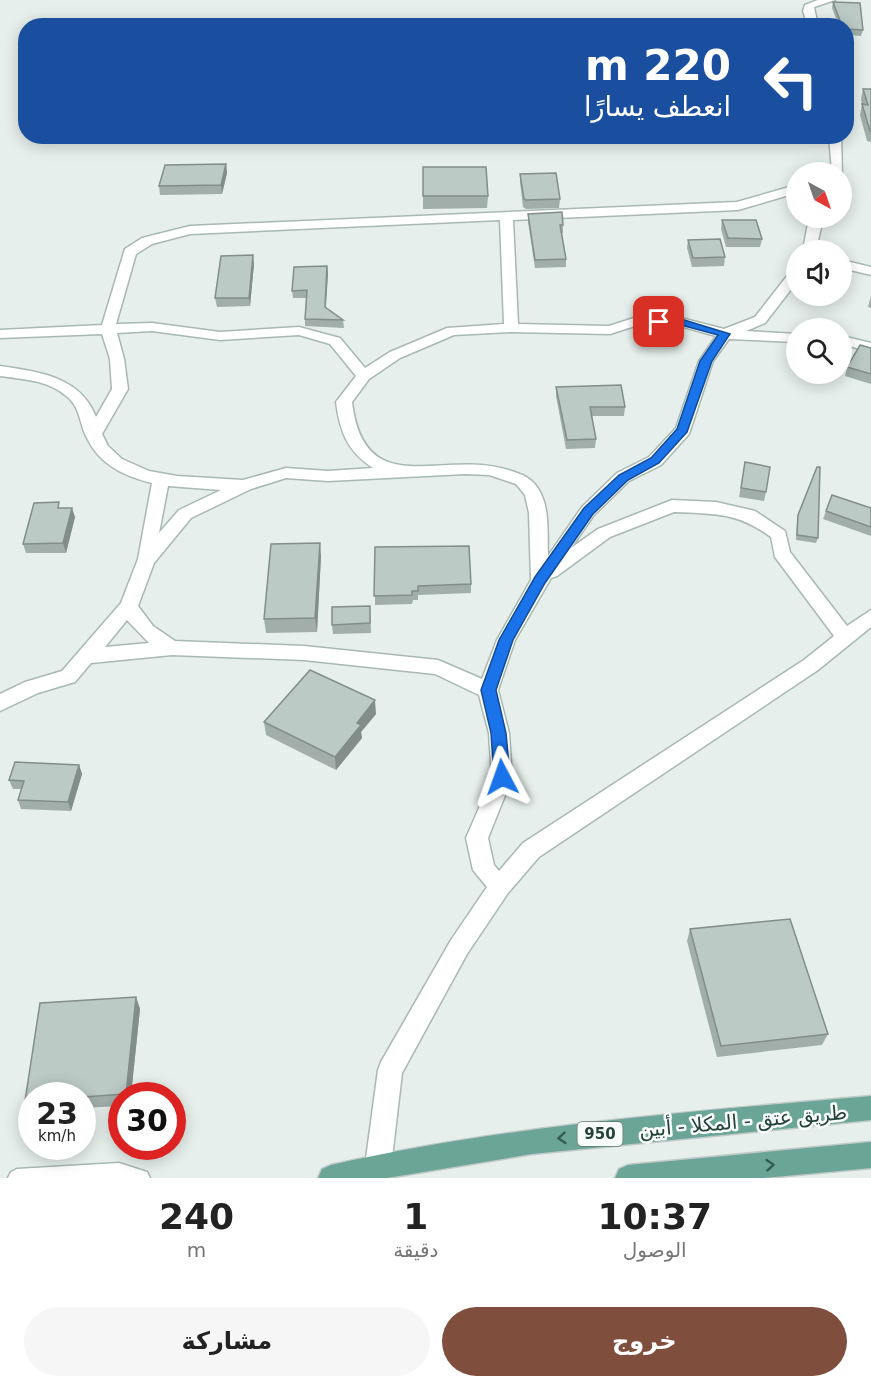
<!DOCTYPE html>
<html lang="ar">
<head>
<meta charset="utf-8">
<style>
	:root { --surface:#fff; --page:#f6f6f6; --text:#222; --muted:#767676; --accent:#804e3d }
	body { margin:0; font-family:"DejaVu Sans","Noto Naskh Arabic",sans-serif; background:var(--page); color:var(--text); direction:rtl; height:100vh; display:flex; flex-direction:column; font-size:22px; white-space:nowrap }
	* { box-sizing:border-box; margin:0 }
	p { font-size:20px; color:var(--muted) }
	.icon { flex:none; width:33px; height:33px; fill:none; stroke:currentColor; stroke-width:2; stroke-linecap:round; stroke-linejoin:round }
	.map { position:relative; height:1178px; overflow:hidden; direction:ltr }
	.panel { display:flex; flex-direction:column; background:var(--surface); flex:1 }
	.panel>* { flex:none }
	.top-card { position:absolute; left:18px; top:18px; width:836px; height:126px; border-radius:24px; box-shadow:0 3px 15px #0003; direction:rtl; background:#1a4fa0; color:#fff; overflow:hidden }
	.needle { width:39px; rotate:140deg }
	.tools { position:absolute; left:786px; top:162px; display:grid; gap:12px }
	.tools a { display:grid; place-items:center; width:66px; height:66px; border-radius:50%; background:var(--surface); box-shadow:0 3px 15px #0003; font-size:30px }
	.speed { position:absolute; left:18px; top:1082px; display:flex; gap:12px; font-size:30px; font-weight:700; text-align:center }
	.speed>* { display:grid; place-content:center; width:78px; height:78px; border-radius:50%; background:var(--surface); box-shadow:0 3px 15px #0003; line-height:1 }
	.speed small { font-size:15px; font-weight:400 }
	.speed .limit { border:9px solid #d22; background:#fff; color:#111 }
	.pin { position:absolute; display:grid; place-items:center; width:51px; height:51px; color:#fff; margin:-26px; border-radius:12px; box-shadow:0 3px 9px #0006 }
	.me { position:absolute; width:66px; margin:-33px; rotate:356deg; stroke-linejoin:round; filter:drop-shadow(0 0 4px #0008) }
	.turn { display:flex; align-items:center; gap:21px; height:126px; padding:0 24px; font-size:27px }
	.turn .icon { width:78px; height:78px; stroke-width:2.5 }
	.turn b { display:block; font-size:42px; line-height:51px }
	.eta { display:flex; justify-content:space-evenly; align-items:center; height:102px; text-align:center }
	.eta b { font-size:36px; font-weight:800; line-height:42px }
	.primary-button { display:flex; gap:12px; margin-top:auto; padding:12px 24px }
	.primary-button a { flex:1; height:69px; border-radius:36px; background:var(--accent); color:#fff; font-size:24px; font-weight:800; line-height:69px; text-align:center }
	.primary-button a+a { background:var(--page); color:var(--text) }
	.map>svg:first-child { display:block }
</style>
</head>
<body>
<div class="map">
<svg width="871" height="1178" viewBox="0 0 871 1178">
	<rect width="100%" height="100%" fill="#e6efeb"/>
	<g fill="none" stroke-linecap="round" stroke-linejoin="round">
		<defs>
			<path id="service" d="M119 1163 147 1172 150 1178H8L11 1172 17 1169Z"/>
			<path id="minor" d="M818 0H835L814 7 818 26H808L803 11 805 5Z
				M829 136H841L842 175 832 172Z
				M796 185V193L738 210 513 220 518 324 609 326 637 317 681 318 724 329 755 317 791 271 796 270V283L765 323 746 331 796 334V342L729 339 713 361 689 434 661 465 629 481 594 515 571 548 598 529 672 500 716 502 755 511 785 531 790 552 847 626 871 610V627L818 670 539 857 508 893 467 954 402 1073 391 1166 387 1175 380 1178 369 1175 365 1166 378 1070 381 1062 451 940 487 887 473 870 466 838 492 778 489 733 479 695 435 674 304 660 172 655 91 663 75 682 38 693 0 711V694L25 682 62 671 121 603 138 559 152 483C124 476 100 465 87 438 79 424 81 406 65 395 47 380 22 379 0 376V366C39 372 80 376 96 417L112 389 110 359 102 334 0 338V330L102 325 125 249 142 238 190 226 737 202ZM500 220 504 324 447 328 390 352 365 368 340 338 299 327 220 332 152 323 116 324 136 254 152 244 190 234ZM638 325 680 326 716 336 699 361 676 428 649 457 617 473 582 507 548 556C547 536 550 510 540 492 533 478 522 474 508 470 442 449 364 503 352 402L369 379 400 358 454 335 511 332 610 334ZM152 331 220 340 299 335 330 344 356 376 336 402C340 432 347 451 373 468L328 471 286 468 243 480 177 476 149 471 122 459 108 446 102 434 128 389 124 359 117 333ZM465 474 489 475 516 484 525 495 529 513 531 580 497 640 482 679 438 660 304 646 175 641 153 626 138 606 154 563 191 518 251 489 286 478 328 481ZM168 486 221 490 179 510 159 533ZM674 512C715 514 737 512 771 537L775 557 834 636 804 660 523 843 499 871 494 865 488 838 512 778 509 733 498 690 515 640 551 578 557 576 610 537ZM127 620 149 643 105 647Z
				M809 218H823L816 250H803Z
				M842 260 871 267V275L842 268Z
				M842 336 871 343V352L842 344Z"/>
			<path id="primary" d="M871 1096V1120L532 1154 387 1178H318L322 1169 331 1165C509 1125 690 1112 871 1096Z
				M871 1142V1168L764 1178H615L619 1169 628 1165Z"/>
		</defs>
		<use href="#service" stroke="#a8b8b2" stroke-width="3"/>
		<use href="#minor" stroke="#a8b8b2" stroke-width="3"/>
		<use href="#primary" stroke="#c2cac8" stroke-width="3"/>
		<use href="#service" fill="#fff" fill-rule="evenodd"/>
		<use href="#minor" fill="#fff" fill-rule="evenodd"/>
		<use href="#primary" fill="#6aa596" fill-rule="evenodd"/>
	</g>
	<path fill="#a1aea9" d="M833 2 863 30 861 36 846 35V26H839L832 8Z
		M863 89H871V142L867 141 860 115 862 104 861 99Z
		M226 164 227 173 222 194 160 195 159 186Z
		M423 167 488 196 487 208 423 209Z
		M520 174 560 199 559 208 526 209 523 207 520 182Z
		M528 214 563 225V233H562L566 259V267L535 268 528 222Z
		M722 220 762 239 760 247H726L721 229Z
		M688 240 725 257 724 266 692 267 687 248Z
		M254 264 250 306 217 307 215 298Z
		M327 266 328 274 326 307 343 320 344 328 305 326V319L307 298H293L292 291Z
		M871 296V308L868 307Z
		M871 348V384L845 376 847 367Z
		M556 387 625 407 624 416H592L596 439 595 448 566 449 556 396Z
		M745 462 766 492 764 501 739 497Z
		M61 508 75 517 66 553H26L23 544Z
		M871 508V536L823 519 826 511Z
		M798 515 818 538 816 543 796 540 797 520Z
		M375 547 471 584V593L418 595V600H413L412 604 375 605Z
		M321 556 317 632 266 633 264 619Z
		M370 606 371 633 333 634 332 625Z
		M376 714 361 732 362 738 336 770 266 735 264 722Z
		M79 765 82 774 71 811 21 809 18 800 21 789H13L9 780Z
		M690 929 828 1034 822 1045 717 1057 687 941Z
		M136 997 140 1009 131 1095H122V1106L82 1108V1095H32L31 1112 25 1101Z"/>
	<path fill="#838d89" d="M226 164 227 173 222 194 221 185Z
		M253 255 254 264 250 306 249 298Z
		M327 266 328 274 325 314V307Z
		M72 508 75 517 66 553 63 543Z
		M320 543 321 556 317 632 315 618Z
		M375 700 376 714 361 732 362 738 336 770 335 757 357 723Z
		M79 765 82 774 71 811 68 802Z
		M136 997 140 1009 131 1095H126Z"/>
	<path fill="#bbcac4" stroke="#838d89" stroke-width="1.5" d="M833 2 860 3 863 30 846 29V26H842Z
		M863 89H871V131H870L862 104 868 105Z
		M226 164 221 185 159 186 165 165Z
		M423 167H486L488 196H423Z
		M556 173 560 199 526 200 524 199 520 174Z
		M562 212 563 225H560L566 259 535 260 528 214Z
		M722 220H756L762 239 728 238Z
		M720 239 725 257 693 258 688 240Z
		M253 255 249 298H215L221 256Z
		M327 266 325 307 343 320 305 319 307 290 292 291 294 267Z
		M860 345 871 348V374L847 367Z
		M621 385 625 407H590L596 439 567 440 556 387Z
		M745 462 770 467 766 492 741 488Z
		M817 467H820L818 538 797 535 798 515Z
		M832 495 871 508V527L826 511Z
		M59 502 58 508H72L63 543 23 544 34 503Z
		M320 543 315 618 264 619 271 544Z
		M469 546 471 584 418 586V591H412V595L374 596 375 547Z
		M370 606V623L332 625V607Z
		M310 670 375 700 357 723 361 725 335 757 264 722Z
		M15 762 79 765 68 802 18 800 24 781 9 780Z
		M790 919 828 1034 721 1046 690 929Z
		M136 997 126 1094 82 1097V1095H32V1100L25 1101 40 1003Z"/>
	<defs><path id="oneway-chevron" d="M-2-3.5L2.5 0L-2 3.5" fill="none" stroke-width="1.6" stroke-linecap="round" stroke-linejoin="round" transform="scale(1.5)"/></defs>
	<g stroke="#365b51">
		<use href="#oneway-chevron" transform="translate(562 1138) rotate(175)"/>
		<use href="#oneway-chevron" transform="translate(770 1165) rotate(-5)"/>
	</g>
	<path fill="#1a73e8" stroke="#114b97" stroke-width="1.5" d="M655 319H681L730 334 712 361 687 432 659 463 628 480 593 514 545 583 513 640 496 690 506 733 510 777 502 784 494 777 491 733 481 690 499 640 535 577 584 508 619 475 651 458 677 429 700 361 718 335 681 325 655 324Z"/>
	<g text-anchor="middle" stroke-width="5" stroke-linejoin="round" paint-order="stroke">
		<rect fill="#f7fbf9" stroke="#637a73" stroke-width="1.5" x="577.5" y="1122" width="45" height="24" rx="4.5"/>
		<g font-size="15" font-weight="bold" fill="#24423a">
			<text x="600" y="1139">950</text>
		</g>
		<g font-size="20" fill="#24423a" stroke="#f7fbf9">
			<text transform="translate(743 1121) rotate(-5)" y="7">طريق عتق - المكلا - أبين</text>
		</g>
	</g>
</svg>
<div class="tools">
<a><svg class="needle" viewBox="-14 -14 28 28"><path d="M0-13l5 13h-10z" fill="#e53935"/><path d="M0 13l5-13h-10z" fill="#767676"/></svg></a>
<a><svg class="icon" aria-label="sound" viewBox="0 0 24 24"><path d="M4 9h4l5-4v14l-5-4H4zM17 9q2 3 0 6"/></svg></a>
<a><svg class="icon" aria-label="search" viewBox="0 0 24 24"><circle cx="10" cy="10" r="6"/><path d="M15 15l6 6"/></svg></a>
</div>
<div class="speed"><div>23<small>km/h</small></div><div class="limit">30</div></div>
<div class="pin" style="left:659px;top:322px;background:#d93025"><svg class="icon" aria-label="arrive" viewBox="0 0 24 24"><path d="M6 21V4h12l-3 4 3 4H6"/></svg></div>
<svg class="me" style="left:502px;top:777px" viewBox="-20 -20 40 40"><path d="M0-17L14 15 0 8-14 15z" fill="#1a73e8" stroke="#fff" stroke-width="4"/></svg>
<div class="top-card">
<div class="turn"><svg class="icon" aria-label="left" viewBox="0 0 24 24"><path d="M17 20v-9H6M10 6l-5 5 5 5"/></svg><div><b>220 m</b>انعطف يسارًا</div></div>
</div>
</div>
<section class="panel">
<div class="eta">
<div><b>10:37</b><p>الوصول</p></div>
<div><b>1</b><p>دقيقة</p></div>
<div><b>240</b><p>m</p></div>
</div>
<div class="primary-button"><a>خروج</a><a>مشاركة</a></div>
</section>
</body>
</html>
